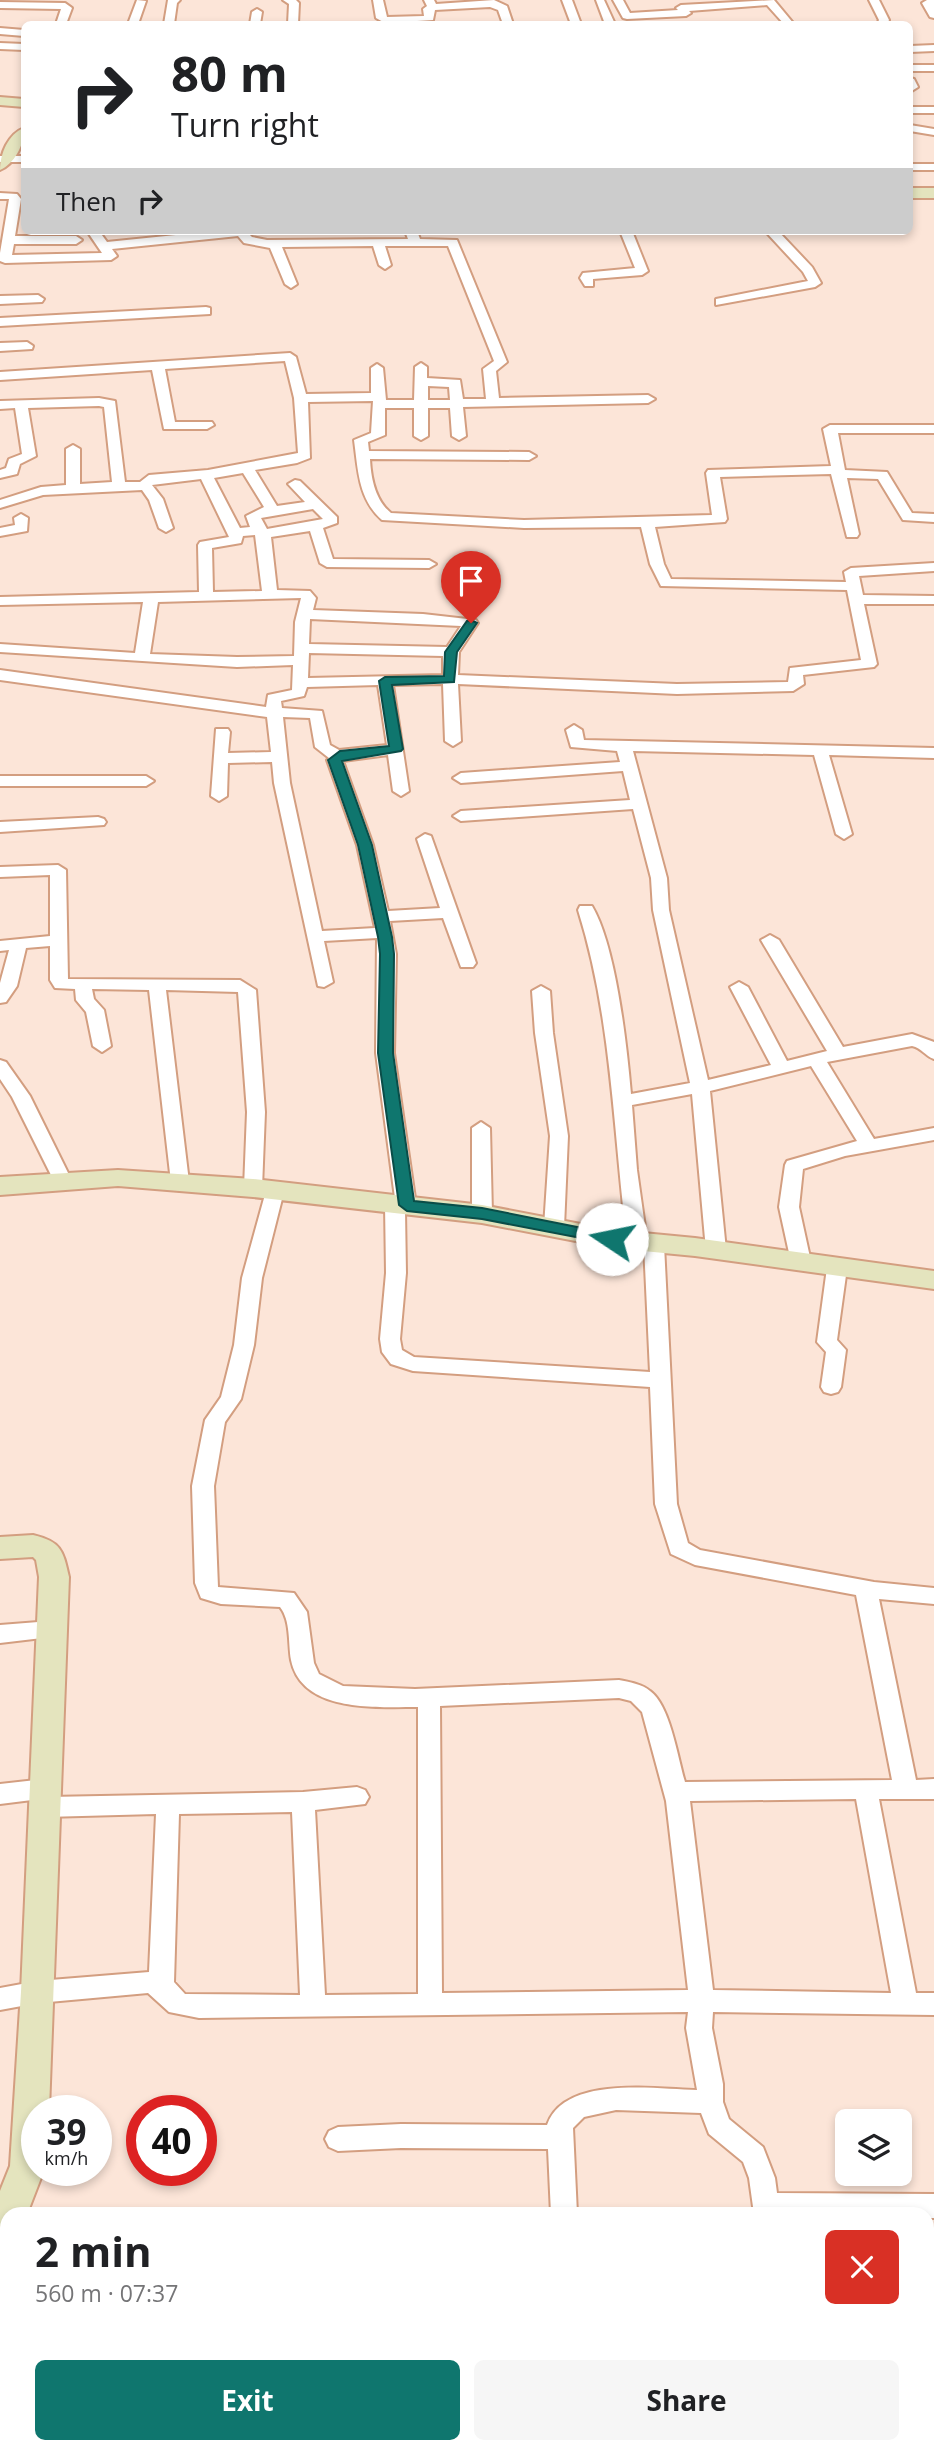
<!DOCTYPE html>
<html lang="en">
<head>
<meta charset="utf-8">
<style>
	:root { --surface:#fff; --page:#f6f6f6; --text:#202124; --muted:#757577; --accent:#0f766e }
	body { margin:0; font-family:"Open Sans",sans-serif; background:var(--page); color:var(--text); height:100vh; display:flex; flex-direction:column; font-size:26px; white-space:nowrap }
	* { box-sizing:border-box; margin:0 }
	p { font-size:23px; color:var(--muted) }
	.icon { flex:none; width:38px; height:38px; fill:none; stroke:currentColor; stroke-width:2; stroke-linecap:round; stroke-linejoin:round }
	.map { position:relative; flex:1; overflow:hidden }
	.panel { position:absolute; left:0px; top:2207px; width:934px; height:247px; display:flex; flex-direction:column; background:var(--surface); border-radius:21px 21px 0 0; box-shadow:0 4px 10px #0003 }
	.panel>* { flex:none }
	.banner { position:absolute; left:21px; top:21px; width:892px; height:214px; border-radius:10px; box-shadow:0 4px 10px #0003; background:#fff; color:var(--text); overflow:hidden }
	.controls { position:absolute; left:835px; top:2109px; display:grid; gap:14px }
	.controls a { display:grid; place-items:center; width:77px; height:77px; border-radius:10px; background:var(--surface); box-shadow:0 4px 10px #0003; font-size:35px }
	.speed { position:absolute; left:21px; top:2095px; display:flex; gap:14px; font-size:35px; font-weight:700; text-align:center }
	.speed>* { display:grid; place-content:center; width:91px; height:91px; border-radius:50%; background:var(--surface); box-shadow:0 4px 10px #0003; line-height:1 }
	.speed small { font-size:18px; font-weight:400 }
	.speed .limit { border:10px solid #d22; background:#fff; color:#111 }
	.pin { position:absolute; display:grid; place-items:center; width:60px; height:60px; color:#fff; margin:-72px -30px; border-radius:50% 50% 50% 0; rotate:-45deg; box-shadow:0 0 7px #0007 }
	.pin .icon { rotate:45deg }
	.me { position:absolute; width:77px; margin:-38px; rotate:281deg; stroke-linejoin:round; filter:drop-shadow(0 0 5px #0008) }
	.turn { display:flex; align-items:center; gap:24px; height:147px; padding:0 35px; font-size:32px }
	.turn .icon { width:91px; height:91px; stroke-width:2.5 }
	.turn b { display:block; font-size:49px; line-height:60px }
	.then { display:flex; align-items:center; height:66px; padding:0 35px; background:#0003; gap:14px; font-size:26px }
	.round { display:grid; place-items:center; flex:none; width:74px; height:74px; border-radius:10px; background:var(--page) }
	.headline { display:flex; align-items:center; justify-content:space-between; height:119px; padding:0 35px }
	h1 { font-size:42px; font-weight:700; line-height:52px }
	.action { display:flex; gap:14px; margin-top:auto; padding:14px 35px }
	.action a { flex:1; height:80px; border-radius:10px; background:var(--accent); color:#fff; font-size:28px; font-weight:700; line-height:80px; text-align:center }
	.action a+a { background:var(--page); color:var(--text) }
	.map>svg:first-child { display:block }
</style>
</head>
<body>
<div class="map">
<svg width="934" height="2452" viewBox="0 0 934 2452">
	<rect width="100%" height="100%" fill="#fce5d8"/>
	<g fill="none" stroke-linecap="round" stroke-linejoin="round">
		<defs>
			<path id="street" d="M137 0 146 1 138 24H128Z
				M168 0H180L177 3 174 24H164Z
				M283 0H296L299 3 298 24H288L289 4Z
				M373 0H383L387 17 424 16 423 9 427 6 424 0H434L436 4 494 0 507 6 513 24H503L498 10 490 7 435 10 433 20 385 23 376 18Z
				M562 0H572L581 24H571Z
				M596 0H604L615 24H605Z
				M613 0H623L630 13 678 10 676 8 681 5 774 0 794 24H784L767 5 689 11 691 13 686 16 627 19 623 18Z
				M869 0H879L889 20 887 24H877L879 20Z
				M927 0H934V18L930 17 922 3Z
				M0 2 65 3 72 8 66 24H56L61 9 0 8Z
				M257 9 262 12 260 24H250L252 12Z
				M0 28 24 30V36L0 34Z
				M0 43 24 44V50L0 49Z
				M934 45V51L910 52V46Z
				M910 65H934V71H910Z
				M910 78 914 79 918 87 910 92Z
				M910 107H934V113H910Z
				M910 125 934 129V135L910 131Z
				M0 156H24V162H0Z
				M910 164H934V170H910Z
				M0 193 17 194 21 199 15 236H76L82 240 76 244H14L12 255 102 253 87 231H99L107 242 215 231H246L252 237 267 240 408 239 405 231H417L420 239 457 240 507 362 496 371 499 398 648 395 655 399 648 403 463 407 466 436 459 440 452 436 450 408H428V436L421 440 414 436V408H385V435L368 442 369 451 529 452 536 456 529 460 370 459C371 478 375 500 391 513L524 520 712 515 706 473 708 470 831 466 823 429 830 425H934V433H838L845 470 887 472 912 513 934 514V522L903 520 878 479 847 478 859 534 857 537H847L831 474 720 477 727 519 725 522 655 527 664 564 671 579 846 582 844 572 851 568 934 563V571L859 576 863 595 934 596V604H864L877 664 874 667 803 675 804 684 793 691 677 694 458 684 461 741 453 746 445 741 443 684 393 685 409 791 401 796 393 791 388 755 343 761 373 845 388 911 440 908 417 839 425 834 431 836 476 963 473 967H461L443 918 390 921 396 954 394 1053 416 1205 413 1209 405 1211 406 1273 400 1339 402 1350 414 1357 650 1372 644 1245 647 1240H661L664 1245 677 1504 688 1543 700 1550 874 1582 934 1588V1604L879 1599 916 1780 934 1779V1799H879L916 1993H934V2015L713 2012 712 2028 723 2084V2102L729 2119 763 2147 775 2178 777 2193 934 2194V2218H928V2214H754L749 2178 743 2162 709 2134 701 2113 616 2110 584 2117 573 2128 577 2214H551L548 2149 401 2148 338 2151 329 2147 325 2139 329 2131 338 2127 401 2124 547 2125C564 2075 655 2089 697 2090L686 2028 688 2012 199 2018 169 2012 148 1993 38 2003 0 2010V1988L38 1981 149 1972 156 1814 45 1817 37 1814 33 1807 40 1799 0 1804V1784L45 1779 53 1782 57 1789 53 1796 49 1797 303 1792 357 1787 365 1790 369 1797 365 1804 315 1810 325 1995 418 1994V1707C376 1707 302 1713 291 1660 288 1643 291 1621 280 1607L221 1604 201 1598 195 1583 192 1486 205 1420 221 1397 234 1345 242 1278 266 1191 268 1187H282L284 1191 262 1278 254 1345 241 1399 225 1422 214 1486 218 1587 294 1593 307 1612 314 1663 319 1674 343 1686 415 1689 619 1680C629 1682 642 1684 650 1691 670 1705 678 1759 685 1782L892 1780 856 1595 695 1565 671 1554 655 1504 650 1387 413 1371 391 1364 382 1352 380 1339 386 1273 385 1204 388 1200 395 1198 376 1053 377 938 324 941 333 982 324 987 318 986 274 783 272 762 228 763 227 796 219 801 211 796 216 729H228L230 732 228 753 271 752 267 717 0 680V670L266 707 268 695 292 690 293 665 237 667 0 652V644L135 653 143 602 0 605V597L199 592 198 545 200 542 229 537 201 479 152 485 163 499 173 528 166 532 159 528 149 500 142 490 43 495 0 508V500L41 487 66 485V449L73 445 80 449V484L112 482 104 407 99 406 28 408 36 456 20 464 17 474 0 478V470L6 468 9 459 22 454 15 408 0 409V401L99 398 115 401 125 482H140L149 475 208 470 298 453 294 398 285 361 165 369 175 422H212L214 425 207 429H164L152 370 0 380V372L290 353 296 357 306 394 371 393V368L377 364 383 368 386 400H414L415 367 421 363 427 367V378L460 380 463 399H486L483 369 494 361 448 246H385L391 265 385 269 379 265 373 246 282 247 297 284 291 288 285 284 270 248 244 243 238 236 112 249 117 256 111 260 5 263 0 261V253L9 199H0ZM428 386 449 387 450 400H428ZM373 401 371 433 354 440C358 469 358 499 382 520L524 528 641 527 650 564 661 586 847 590 861 660 790 668 788 682 677 684 458 675 459 652 478 623 476 620 423 614 313 610 316 598 310 591 277 590 271 537 310 531 320 563 327 567 429 568 436 564 429 560 333 559 323 528 337 523V517L300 481 295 480 288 484 305 502 277 506 255 470 297 463 310 458 308 402ZM243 473 264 507 246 516 250 527 240 528 214 478ZM313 509 323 519 267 529 261 518ZM255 535 262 591 213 592 212 548 241 543 243 536ZM301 598 295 622 294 656 237 657 150 654 158 602ZM310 619 461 626 447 647 309 644ZM309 653 443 656V675L308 678ZM378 685 387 745 339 750 330 745 322 711 282 708 281 701 304 696 307 687ZM283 717 310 718 315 747 329 758 327 760 357 845 375 928 322 931 290 783ZM619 1698 631 1701 642 1712 666 1801 688 1990 442 1993 440 1706ZM856 1799 891 1993 713 1990 690 1801ZM292 1812 300 1995 185 1994 174 1982 179 1814Z
				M620 231H632L648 271 642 275 593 279V286H585L580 278 583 273 635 268Z
				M765 231H778L812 267 821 283 815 287 716 305V299L808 281 803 272Z
				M38 295 44 299 42 302 0 304V296Z
				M206 307 210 308V314L0 326V318Z
				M27 342 33 346 32 349 0 351V343Z
				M21 514 28 518 27 531 0 536V528L15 525 14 518Z
				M574 725 582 730 584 740 934 748V758L829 755 852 834 844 839 836 834 814 755 633 751 667 878 669 910 708 1080 771 1065 730 987 739 982 748 987 787 1061 827 1051 761 940 770 935 779 940 843 1047 912 1034 934 1042V1059C925 1056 922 1048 912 1046L827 1062 874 1139 934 1128V1140L845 1156 803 1169 799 1207 811 1262 808 1267H794L791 1262 779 1207 785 1165 787 1161 857 1141 811 1066 710 1091 726 1250 723 1255H709L706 1250 692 1094 632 1105 637 1170 647 1241 644 1246H630L627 1241C613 1130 612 1018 578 910L580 906H592C616 946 627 1047 631 1094L690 1083 653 910 651 878 633 809 461 821 453 816 461 811 630 800 623 771 461 783 453 778 461 773 620 762 617 751 571 747 566 730Z
				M0 776H146L154 781 146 786H0Z
				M98 817 104 819 106 822 104 825 0 832V822Z
				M58 865 66 870 68 979 240 980 256 990 265 1112 262 1188 260 1192H246L244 1188 247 1112 238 992 166 990 189 1182 187 1186H173L171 1182 149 990 92 989 94 999 104 1010 111 1046 102 1052 93 1046 86 1012 76 1000 75 989 55 988 50 980V946L26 948 17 986 6 1002 0 1003V983L9 950 0 951V941L50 936V875L0 877V867Z
				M541 986 550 991 553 1033 568 1136 564 1227 561 1232H547L544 1227 550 1136 535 1033 532 991Z
				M0 1060 6 1062 30 1096 72 1181 70 1185H56L12 1097 0 1079Z
				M481 1122 490 1128 492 1214 489 1219H475L472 1214V1128Z
				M837 1261 844 1263 847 1268 837 1340 846 1350 841 1387 838 1392 831 1394 824 1392 821 1387 826 1352 817 1342 827 1268 830 1263Z
				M51 1621 59 1624 62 1630 59 1636 0 1643V1625Z
				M0 2268H7V2294H0Z
				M928 2290H934V2316H928Z
				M7 2374V2400L0 2401V2375Z
				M370 2446H398V2452H370Z
				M781 2446H809L810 2452H782Z"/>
			<path id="secondary" d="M0 97 24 99V107L0 105Z
				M24 128C25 143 15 164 0 170 0 154 8 134 24 128Z
				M910 188H934V198H910Z
				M118 1170 253 1179 482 1205 612 1230 695 1238 934 1271V1289L695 1256 612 1248 482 1223 253 1197 118 1186 0 1195V1177Z
				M33 1535C62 1542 63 1551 69 1577L49 2110H37V2170H44L27 2214H7V2280L0 2283V2191L10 2166 21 1992 39 1577 36 1560 33 1557 0 1559V1537Z"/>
		</defs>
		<use href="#street" stroke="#d39e80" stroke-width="4"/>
		<use href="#secondary" stroke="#d39e80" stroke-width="4"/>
		<use href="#street" fill="#fff" fill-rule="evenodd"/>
		<use href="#secondary" fill="#e4e4be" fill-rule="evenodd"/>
	</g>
	<path fill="#0f766e" stroke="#0a4d48" stroke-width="2" d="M471 620 477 623 457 652 454 682 392 685 403 749 401 751 342 761 372 845 392 937 394 954 393 1053 414 1201 482 1208 617 1235 620 1239 617 1243 612 1244 482 1219 407 1211 399 1205 378 1053 380 954 378 937 358 845 328 760 340 751 389 746 379 681 385 677 444 676 445 652 467 621Z"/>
</svg>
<div class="controls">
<a><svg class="icon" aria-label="layers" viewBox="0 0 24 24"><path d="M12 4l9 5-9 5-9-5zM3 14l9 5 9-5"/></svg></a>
</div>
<div class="speed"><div>39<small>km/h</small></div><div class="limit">40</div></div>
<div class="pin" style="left:471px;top:623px;background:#d93025"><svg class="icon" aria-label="arrive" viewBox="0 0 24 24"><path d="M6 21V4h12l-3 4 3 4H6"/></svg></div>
<svg class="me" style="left:612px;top:1239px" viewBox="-20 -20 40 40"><circle r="19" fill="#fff"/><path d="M0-13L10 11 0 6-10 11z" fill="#0f766e"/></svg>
<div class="banner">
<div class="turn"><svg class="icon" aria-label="right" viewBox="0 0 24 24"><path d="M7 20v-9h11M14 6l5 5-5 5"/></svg><div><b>80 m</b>Turn right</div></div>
<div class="then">Then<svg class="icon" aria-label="right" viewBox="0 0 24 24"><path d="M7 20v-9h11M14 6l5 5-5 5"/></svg></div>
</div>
<section class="panel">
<div class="headline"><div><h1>2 min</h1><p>560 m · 07:37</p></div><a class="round" style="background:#d93025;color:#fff"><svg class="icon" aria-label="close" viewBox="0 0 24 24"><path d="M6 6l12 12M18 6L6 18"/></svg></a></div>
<div class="action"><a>Exit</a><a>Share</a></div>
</section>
</div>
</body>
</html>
